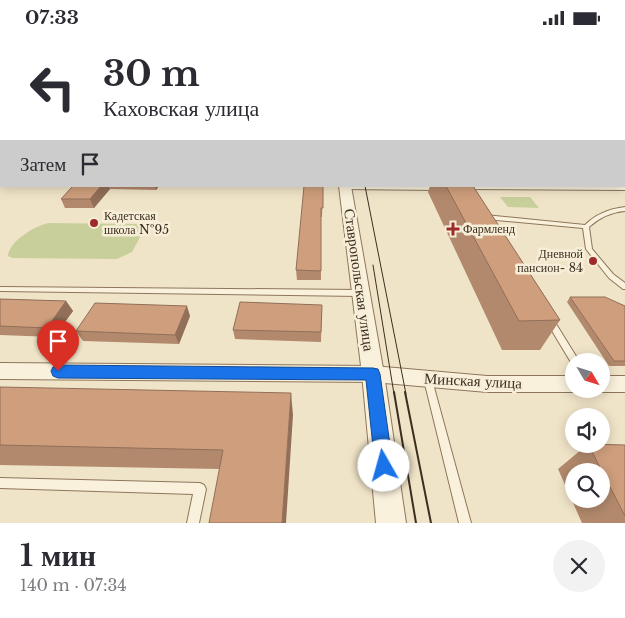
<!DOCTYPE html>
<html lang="ru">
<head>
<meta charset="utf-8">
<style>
	:root { --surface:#fff; --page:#f2f2f3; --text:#2b2b33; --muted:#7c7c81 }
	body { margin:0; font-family:"Libre Baskerville",serif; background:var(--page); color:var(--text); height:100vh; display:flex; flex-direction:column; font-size:19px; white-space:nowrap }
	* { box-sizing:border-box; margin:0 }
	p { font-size:16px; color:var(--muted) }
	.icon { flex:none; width:28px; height:28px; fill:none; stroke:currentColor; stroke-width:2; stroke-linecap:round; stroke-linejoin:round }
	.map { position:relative; height:488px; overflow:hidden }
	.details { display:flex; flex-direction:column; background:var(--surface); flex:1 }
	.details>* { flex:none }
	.guide { position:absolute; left:0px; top:0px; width:625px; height:152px; box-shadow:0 2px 12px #0003; background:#fff; color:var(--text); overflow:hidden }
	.needle { width:32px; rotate:128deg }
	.tools { position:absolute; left:565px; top:318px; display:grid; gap:10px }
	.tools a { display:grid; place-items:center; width:45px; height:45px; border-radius:50%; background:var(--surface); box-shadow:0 2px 12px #0003; font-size:25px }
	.pin { position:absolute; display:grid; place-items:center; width:42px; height:42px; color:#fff; margin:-51px -21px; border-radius:50% 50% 50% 0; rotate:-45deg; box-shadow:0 0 5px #0007 }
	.pin .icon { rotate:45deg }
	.me { position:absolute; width:55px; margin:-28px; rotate:353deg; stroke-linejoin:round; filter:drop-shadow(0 0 4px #0008) }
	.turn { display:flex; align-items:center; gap:18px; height:105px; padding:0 20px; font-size:22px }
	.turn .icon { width:65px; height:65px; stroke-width:2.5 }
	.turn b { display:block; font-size:35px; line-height:42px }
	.then { display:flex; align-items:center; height:48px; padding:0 20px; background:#0003; gap:10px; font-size:19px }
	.round { display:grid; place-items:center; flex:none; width:52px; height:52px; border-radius:26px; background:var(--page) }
	.summary { display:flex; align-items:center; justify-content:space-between; height:85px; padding:0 20px }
	h1 { font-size:30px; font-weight:700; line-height:38px }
	.status { display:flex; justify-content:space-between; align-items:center; height:35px; padding:0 25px; background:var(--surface); direction:ltr }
	.status svg { height:14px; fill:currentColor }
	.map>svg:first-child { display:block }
</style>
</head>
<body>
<div class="status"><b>07:33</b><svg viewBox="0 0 49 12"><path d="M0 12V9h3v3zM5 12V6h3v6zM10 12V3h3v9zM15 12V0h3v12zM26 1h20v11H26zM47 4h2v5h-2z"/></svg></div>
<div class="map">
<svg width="625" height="488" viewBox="0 0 625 488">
	<rect width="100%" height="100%" fill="#f0e4c8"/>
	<path fill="#c9cf9b" d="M500 162H530L539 173 508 172Z
		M49 188 136 189 145 193 132 217 117 224 12 223 8 221C9 206 36 190 49 188Z"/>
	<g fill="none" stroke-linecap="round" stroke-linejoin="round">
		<defs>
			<path id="service" d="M624 97H625V99H624Z
				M346 151H438L441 153 438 155 344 154 343 153Z
				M466 151H625V155L464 154 463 153Z
				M625 172V176C611 177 599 183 589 192L592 214 613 239 625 248V254H623L609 243 586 214 583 193 485 184 482 182 485 180 585 190C596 179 609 174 625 172Z
				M0 252 360 255 364 258 360 261 0 256Z
				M550 283 553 284 579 326H574V329H572L546 286 547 284Z
				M428 341 431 342 432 345 471 488H459L424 345 425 342Z
				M0 443 200 448 204 450 206 454 199 488H187L193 459 0 453Z"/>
			<path id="minor" d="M0 328 373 331 487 341H574V354H581L574 357H487L373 347 0 344Z
				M601 341H625V357H601L595 355 601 354Z"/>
			<path id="tertiary" d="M339 151H351L384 339 406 488H376L362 339Z"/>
			<path id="primary" d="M0 102H1V110H0Z
				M624 106H625V114H624Z"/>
		</defs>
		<use href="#service" stroke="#8d765c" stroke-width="2"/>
		<use href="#minor" stroke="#8d765c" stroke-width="2"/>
		<use href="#tertiary" stroke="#8d765c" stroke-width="2"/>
		<use href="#primary" stroke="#5b4430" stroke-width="3"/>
		<use href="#service" fill="#faf1dc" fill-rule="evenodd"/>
		<use href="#minor" fill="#faf1dc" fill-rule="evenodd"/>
		<use href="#tertiary" fill="#faf1dc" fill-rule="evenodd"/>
		<use href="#primary" fill="#f3d9a0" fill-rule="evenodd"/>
		<path stroke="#3d2e20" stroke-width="1" d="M365 151 406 359
			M373 230 394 359"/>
		<path stroke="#3d2e20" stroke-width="2" d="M394 357 416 488
			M405 357 431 488"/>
	</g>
	<path fill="#b2896c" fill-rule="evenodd" d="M624 69H625V92H624Z
		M73 151H159L156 155 110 154 94 173H65L61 164Z
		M323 151 322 182H321V245H297L296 235Z
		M430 151H473L560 285 540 315H502L428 157Z
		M570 262 625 271V331H609L567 267Z
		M0 264 66 266 73 276 54 302 0 300Z
		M322 270 321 307 235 304 233 295Z
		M190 281 179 309 83 306 76 296Z
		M0 352 293 380 219 434 0 430Z
		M588 409 625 410V488H582L558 434ZM574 436H601V464H574Z"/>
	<path fill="#916f58" d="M101 151H108L110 154 94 173 90 164Z
		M155 151H159L156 155Z
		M66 266 73 276 54 302 47 293Z
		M187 271 190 281 179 309 175 300Z
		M291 358 293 380 286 488H282Z"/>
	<path fill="#cf9f7d" stroke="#916f58" d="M73 151H101L90 164H61Z
		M304 151H323V173H321V236L296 235Z
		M446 151H473L560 285 519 286Z
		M570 262H605L625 271V326H614Z
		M0 264 66 266 47 293 0 291Z
		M240 267 322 270 321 297 233 295Z
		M95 268 187 271 175 300 76 296Z
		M0 352 291 358 282 488H209L223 415 0 410Z
		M588 409 625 410V481Z"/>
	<linearGradient id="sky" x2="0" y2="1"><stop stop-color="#8fbad6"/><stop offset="0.5" stop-color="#f8f3e6"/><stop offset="1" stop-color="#f8f3e6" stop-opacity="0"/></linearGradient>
	<rect width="625" height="137" fill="url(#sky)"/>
	<path fill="#1a73e8" stroke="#114b97" d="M58 330 373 333 378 334 380 339 393 431 390 437 384 440 378 437 375 431 366 345 58 343 53 341 51 336 53 332Z"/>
	<g fill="#9e2a2b" stroke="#f7eed8" stroke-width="2">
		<circle cx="94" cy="188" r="5"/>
		<path d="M450.5 186.5h5v5h5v5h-5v5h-5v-5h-5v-5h5z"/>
		<circle cx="593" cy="226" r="5"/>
	</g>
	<g text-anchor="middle" stroke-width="5" stroke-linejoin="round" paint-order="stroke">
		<g font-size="12" fill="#3d2e20" stroke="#f7eed8" text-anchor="start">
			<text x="104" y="185">Кадетская<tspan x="104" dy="14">школа №95</tspan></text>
			<text x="463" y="198">Фармленд</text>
			<text x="583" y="223" text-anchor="end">Дневной<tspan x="583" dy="14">пансион- 84</tspan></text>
		</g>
		<g font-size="15" fill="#3d2e20" stroke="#f7eed8">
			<text transform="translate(359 245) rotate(82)" y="5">Ставропольская улица</text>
			<text transform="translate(473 346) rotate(3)" y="5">Минская улица</text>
		</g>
	</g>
</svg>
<div class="tools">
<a><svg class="needle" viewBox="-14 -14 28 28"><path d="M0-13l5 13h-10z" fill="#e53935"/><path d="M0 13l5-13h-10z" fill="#7c7c81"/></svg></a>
<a><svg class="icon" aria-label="sound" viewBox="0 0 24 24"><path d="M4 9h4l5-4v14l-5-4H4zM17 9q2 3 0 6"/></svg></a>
<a><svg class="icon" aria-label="search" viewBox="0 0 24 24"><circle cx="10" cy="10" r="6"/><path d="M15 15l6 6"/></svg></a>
</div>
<div class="pin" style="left:58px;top:336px;background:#d93025"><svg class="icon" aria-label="arrive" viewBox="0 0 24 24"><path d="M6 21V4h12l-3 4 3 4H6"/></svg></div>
<svg class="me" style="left:384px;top:431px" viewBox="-20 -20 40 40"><circle r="19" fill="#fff"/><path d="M0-13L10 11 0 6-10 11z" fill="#1a73e8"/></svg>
<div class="guide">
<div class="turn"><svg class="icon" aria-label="left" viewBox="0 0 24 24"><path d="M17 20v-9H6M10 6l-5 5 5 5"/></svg><div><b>30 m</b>Каховская улица</div></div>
<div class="then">Затем<svg class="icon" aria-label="arrive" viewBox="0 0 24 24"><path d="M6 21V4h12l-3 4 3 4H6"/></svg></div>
</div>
</div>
<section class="details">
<div class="summary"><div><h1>1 мин</h1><p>140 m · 07:34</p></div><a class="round"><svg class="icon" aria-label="close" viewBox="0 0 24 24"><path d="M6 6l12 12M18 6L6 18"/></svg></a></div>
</section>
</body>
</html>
